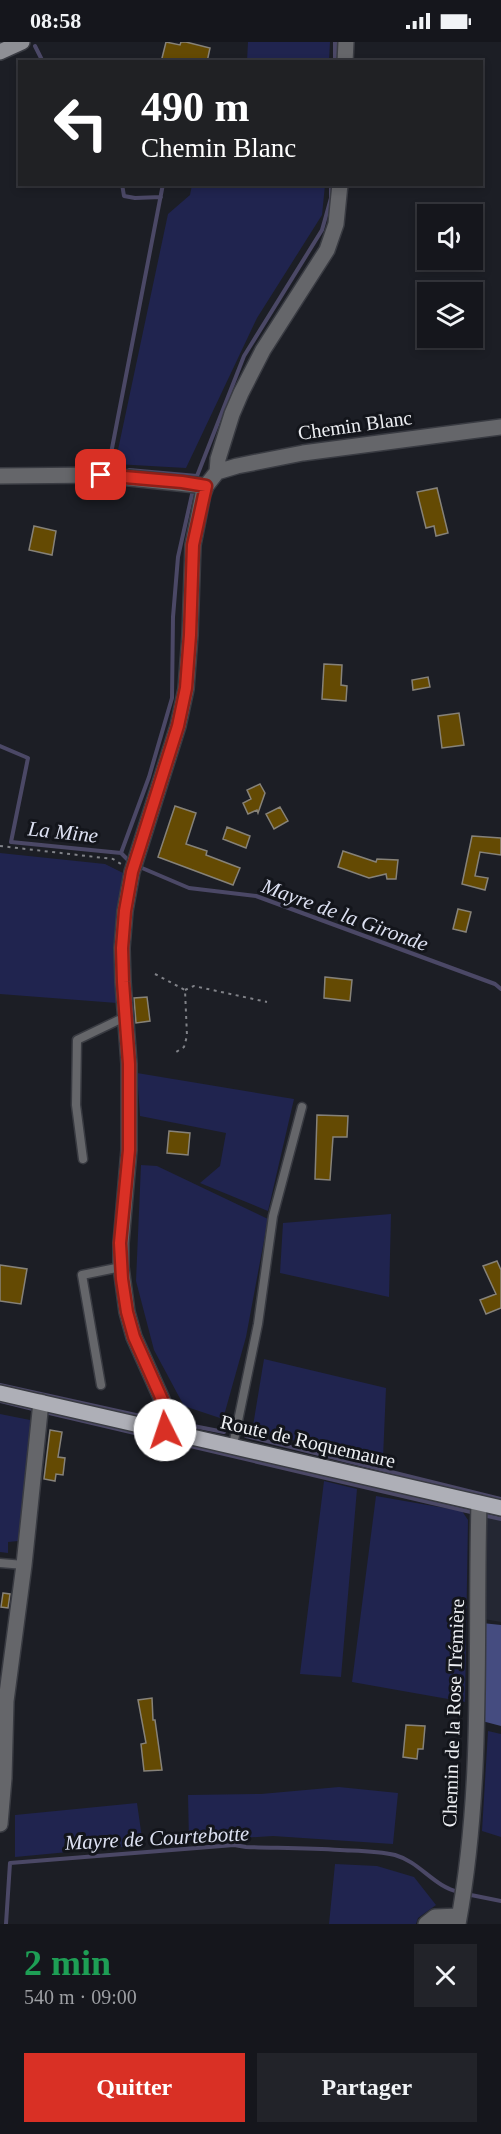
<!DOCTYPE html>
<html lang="fr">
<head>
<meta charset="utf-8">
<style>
	:root { --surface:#15161c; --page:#222329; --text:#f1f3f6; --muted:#9d9fa3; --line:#34353b; --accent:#d93025 }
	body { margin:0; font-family:"Times New Roman",serif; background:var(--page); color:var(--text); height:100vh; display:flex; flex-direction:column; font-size:22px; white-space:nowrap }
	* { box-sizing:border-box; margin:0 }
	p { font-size:20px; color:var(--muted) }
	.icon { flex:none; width:33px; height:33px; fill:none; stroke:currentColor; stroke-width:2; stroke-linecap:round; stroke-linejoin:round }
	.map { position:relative; height:1882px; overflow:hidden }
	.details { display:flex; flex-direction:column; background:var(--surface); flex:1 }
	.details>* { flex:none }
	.hud { position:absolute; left:18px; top:18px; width:465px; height:126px; border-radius:0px; box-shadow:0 3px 9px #0003,0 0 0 2px var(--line); background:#202124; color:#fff; overflow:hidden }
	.fabs { position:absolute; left:417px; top:162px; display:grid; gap:12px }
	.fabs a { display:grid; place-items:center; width:66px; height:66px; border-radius:0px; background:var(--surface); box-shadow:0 3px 9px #0003,0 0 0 2px var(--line); font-size:30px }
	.pin { position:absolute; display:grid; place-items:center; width:51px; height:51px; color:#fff; margin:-26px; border-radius:12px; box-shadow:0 3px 9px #0006 }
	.me { position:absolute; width:66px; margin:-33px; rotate:356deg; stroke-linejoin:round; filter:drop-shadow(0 0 4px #0008) }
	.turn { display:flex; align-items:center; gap:21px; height:126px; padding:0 24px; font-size:27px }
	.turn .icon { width:78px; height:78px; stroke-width:2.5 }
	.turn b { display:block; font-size:42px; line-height:51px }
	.round { display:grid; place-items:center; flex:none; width:63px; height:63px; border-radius:0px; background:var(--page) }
	.head { display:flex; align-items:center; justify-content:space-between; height:102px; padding:0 24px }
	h1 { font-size:36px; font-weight:700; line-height:45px; color:#1e9e55 }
	.cta { display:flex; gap:12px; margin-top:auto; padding:12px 24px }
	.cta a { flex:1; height:69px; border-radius:0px; background:var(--accent); color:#fff; font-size:24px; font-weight:700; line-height:69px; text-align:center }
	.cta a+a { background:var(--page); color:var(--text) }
	.status { display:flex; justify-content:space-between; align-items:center; height:42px; padding:0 30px; background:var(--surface); direction:ltr }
	.status svg { height:16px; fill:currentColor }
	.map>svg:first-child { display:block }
</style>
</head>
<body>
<div class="status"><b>08:58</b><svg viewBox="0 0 49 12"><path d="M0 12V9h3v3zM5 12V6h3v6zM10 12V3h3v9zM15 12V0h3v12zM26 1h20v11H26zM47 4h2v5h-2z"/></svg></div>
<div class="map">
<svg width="501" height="1882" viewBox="0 0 501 1882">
	<rect width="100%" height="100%" fill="#1c1e25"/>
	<path fill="#242733" d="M487 1471 501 1474V1580L484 1577Z"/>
	<path fill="#20244f" d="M248 0H330L329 19H247Z
		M192 143H325L322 173 257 276 186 426 115 422 168 172 190 153Z
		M0 811 105 822 123 831 115 897 117 961 0 952Z
		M137 1031 294 1057 268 1169 200 1141 220 1124 226 1091 140 1074Z
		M141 1123 157 1124 268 1177 246 1295 223 1377 184 1364 154 1308 136 1239Z
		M391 1172 389 1255 280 1231 283 1181Z
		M264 1317 386 1346 383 1416 252 1390Z
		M0 1372 35 1379 26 1472 18 1499 8 1500V1511L0 1510Z
		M324 1439 357 1447 341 1635 300 1632Z
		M376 1454 462 1469 468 1478 465 1660 352 1640Z
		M488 1689 501 1692V1795L482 1789Z
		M339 1745 398 1751 393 1802 273 1794 189 1799 188 1753 261 1752Z
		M137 1761 143 1803 15 1815V1773Z
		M335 1822 377 1824 414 1835 436 1863 418 1876 416 1882H329Z"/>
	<path fill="#454c80" d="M482 1581 501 1583V1684L482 1679Z"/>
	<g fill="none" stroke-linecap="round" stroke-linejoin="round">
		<path stroke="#4b4866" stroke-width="4" d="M35 4 43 20
			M335 20V0
			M122 142 124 154 135 156 161 155
			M112 427H108L163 142
			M129 428 197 434 244 314 322 188 331 156V142
			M0 704 28 716 11 800 121 811
			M121 811 149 735 172 656 173 575 178 515 193 448
			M121 811 129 819
			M142 826 189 846 256 854 495 942 501 947
			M0 1343 154 1377
			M0 1359 37 1368
			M45 1370 475 1471
			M178 1381 224 1390
			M246 1394 501 1457
			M483 1473 501 1477
			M466 1852 501 1859
			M6 1882 10 1821 234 1803 246 1805C277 1806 309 1806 340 1808 358 1809 377 1809 395 1813 420 1820 434 1845 459 1850"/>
	</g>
	<path fill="#644a03" stroke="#868279" stroke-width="1.5" d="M166 0 180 3 181 0H186L210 6 207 20H161Z
		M437 446 448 491 436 494 434 484 426 486 417 450Z
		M34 484 56 489 52 513 29 508Z
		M324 622 342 623 341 643 347 644 346 659 322 657Z
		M428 635 430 645 413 648 412 638Z
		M459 671 464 703 442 706 438 674Z
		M260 742 265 751 258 771 257 768 248 772 243 761 251 757 247 748Z
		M175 764 196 771 186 802 207 809 206 813 240 826 233 843 158 815Z
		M280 765 288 779 274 787 266 772Z
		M227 785 250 794 246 806 223 797Z
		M472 794 501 796V813L480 810 475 834 488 836 485 848 462 842Z
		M343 809 376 820 377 817 398 818 396 837H387L386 832 369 836 338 825Z
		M458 867 471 870 466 890 453 887Z
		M325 935 352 938 350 959 324 956Z
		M147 955 150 979 136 981 134 956Z
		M317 1073 348 1074 347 1095H333L330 1138 315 1137Z
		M169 1089 190 1091 188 1113 167 1111Z
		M497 1219 501 1228V1266L486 1272 480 1258 496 1252 483 1224Z
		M0 1223 27 1227 21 1262 0 1259Z
		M50 1388 62 1390 58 1415 65 1416 63 1433 56 1432 55 1439 44 1437Z
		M3 1551 10 1552 8 1566 1 1565Z
		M152 1656 153 1678H155L162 1728 144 1729 141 1702 146 1701 138 1658Z
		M406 1683 425 1684 423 1707H418L417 1717 403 1715Z"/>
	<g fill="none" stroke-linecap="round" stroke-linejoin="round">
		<defs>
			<path id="lane" d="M83 1117 76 1063 77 998 125 975
				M101 1343 82 1233 121 1225
				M233 1403 258 1282 273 1174 302 1065
				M0 1521 24 1523"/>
			<path id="street" d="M345 20 346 0
				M217 430 237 424 303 411 501 385
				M0 434 101 433 206 444
				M165 1388 166 1372 164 1362 134 1295 127 1270 121 1225V1201L129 1108V1022L123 940 122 906 125 869 132 830 178 684 186 647 190 593 193 503 203 452 206 444 217 430 218 417 232 372 241 351 263 308 327 208 336 182 340 142
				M0 1782 4 1736 6 1659 24 1523 41 1360
				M426 1882 435 1875 459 1874
				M458 1882C484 1743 475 1601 479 1461"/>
			<path id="secondary" d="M0 10 22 0"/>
			<path id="primary" d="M0 1351 501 1466"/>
		</defs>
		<use href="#lane" stroke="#393b42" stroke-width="11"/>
		<use href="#street" stroke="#393b42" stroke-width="18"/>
		<use href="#secondary" stroke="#393b42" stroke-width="18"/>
		<use href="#primary" stroke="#393b42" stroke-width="18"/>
		<path stroke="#808288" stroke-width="2" stroke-dasharray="3 4.5" stroke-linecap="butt" d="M0 804 113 817 121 822
			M155 932 185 948 187 994 184 1005 173 1012
			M185 948 194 944 267 960"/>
		<use href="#lane" stroke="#65666a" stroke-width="8"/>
		<use href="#street" stroke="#65666a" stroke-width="15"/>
		<use href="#secondary" stroke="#8e8f95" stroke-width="15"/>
		<use href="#primary" stroke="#aeafb7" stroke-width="15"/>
	</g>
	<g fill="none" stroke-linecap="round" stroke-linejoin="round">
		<defs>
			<path id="route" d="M101 433 182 440 206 444 193 503 190 593 186 646 178 684 132 830 125 869 122 906 123 940 129 1022V1108L120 1201 122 1237 127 1270 134 1295 164 1362 166 1372 165 1388"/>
		</defs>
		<use href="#route" stroke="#8d1f18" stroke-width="15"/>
		<use href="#route" stroke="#d93025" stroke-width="10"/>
	</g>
	<g text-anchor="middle" stroke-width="6" stroke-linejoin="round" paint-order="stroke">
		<g font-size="20" fill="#edeff3" stroke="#13151b">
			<text transform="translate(355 383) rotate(-8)" y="7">Chemin Blanc</text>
			<text transform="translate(308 1399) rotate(13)" y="7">Route de Roquemaure</text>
			<text transform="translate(453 1671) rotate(-88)" y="7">Chemin de la Rose Trémière</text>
		</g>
		<g font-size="21" font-style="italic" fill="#dde1f2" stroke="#13151b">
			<text transform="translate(63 790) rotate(6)" y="7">La Mine</text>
			<text transform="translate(345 873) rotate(20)" y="7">Mayre de la Gironde</text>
			<text transform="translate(157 1796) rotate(-3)" y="7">Mayre de Courtebotte</text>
		</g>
	</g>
</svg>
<div class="fabs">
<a><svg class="icon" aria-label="sound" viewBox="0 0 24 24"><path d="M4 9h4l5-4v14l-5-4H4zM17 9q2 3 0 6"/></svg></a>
<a><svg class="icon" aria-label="layers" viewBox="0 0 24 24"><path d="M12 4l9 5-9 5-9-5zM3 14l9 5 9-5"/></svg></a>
</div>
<div class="pin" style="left:101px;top:433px;background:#d93025"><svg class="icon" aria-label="arrive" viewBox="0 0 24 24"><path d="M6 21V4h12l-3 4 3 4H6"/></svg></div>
<svg class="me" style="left:165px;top:1388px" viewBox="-20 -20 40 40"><circle r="19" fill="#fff"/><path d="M0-13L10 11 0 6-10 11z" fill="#d93025"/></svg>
<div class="hud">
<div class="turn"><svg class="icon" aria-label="left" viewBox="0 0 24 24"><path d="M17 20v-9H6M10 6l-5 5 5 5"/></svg><div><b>490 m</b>Chemin Blanc</div></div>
</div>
</div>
<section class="details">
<div class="head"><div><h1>2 min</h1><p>540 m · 09:00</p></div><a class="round"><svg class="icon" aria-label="close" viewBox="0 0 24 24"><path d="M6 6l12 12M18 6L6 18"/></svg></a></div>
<div class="cta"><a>Quitter</a><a>Partager</a></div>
</section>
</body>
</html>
